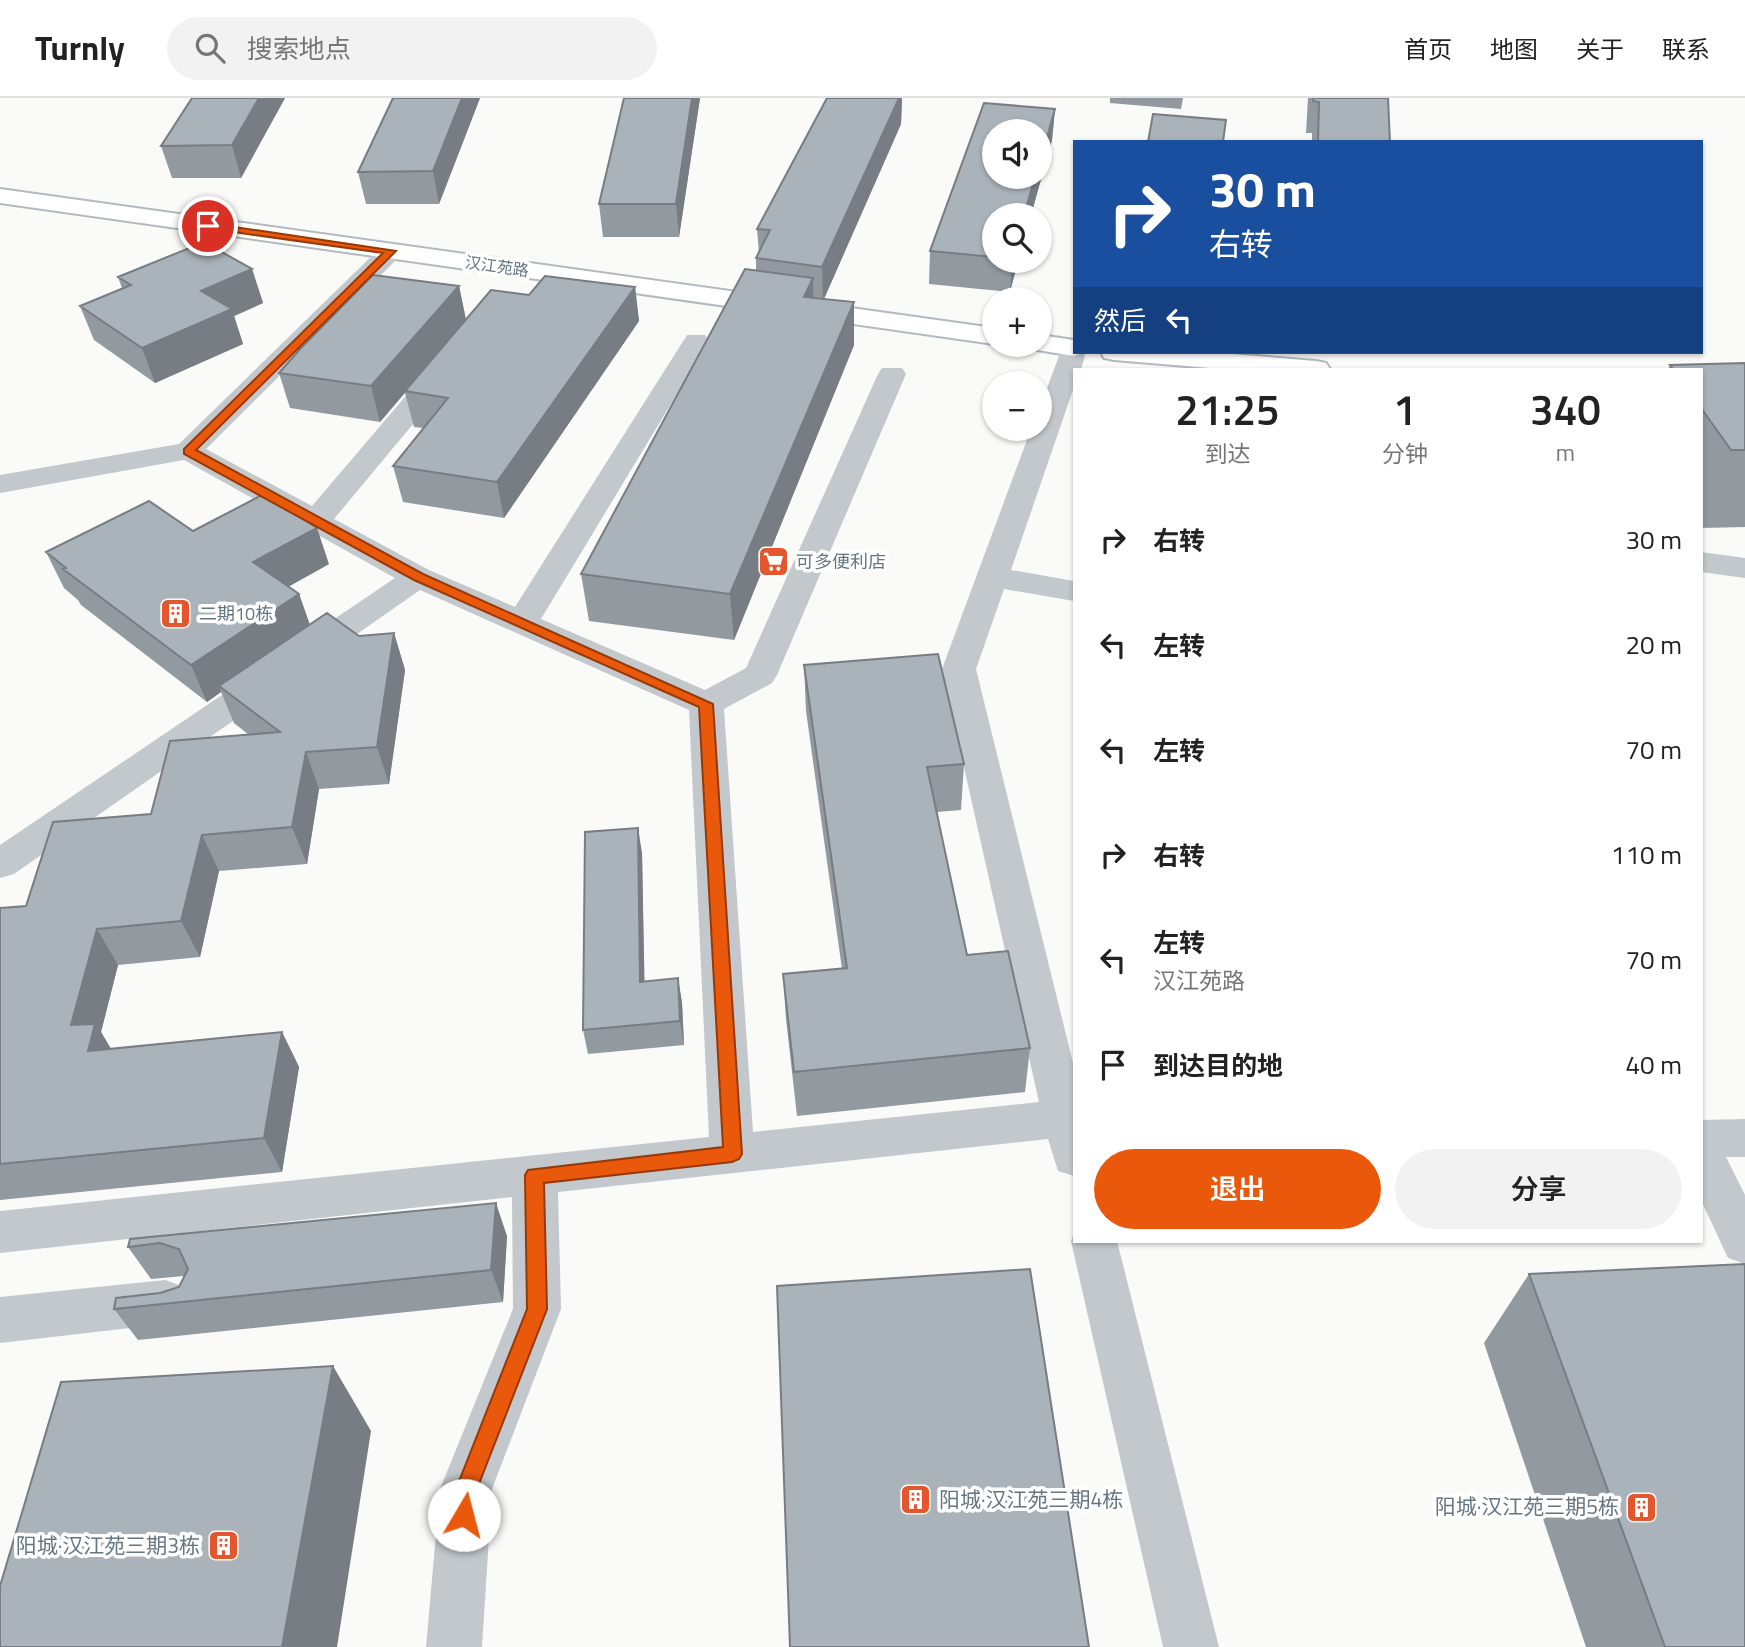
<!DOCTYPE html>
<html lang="zh">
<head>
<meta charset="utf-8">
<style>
	:root { --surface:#fff; --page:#f2f2f2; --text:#222; --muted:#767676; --line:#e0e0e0; --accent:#ea580c }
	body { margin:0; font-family:"Titillium Web","Noto Sans SC",sans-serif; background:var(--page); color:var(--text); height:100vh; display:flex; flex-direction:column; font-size:26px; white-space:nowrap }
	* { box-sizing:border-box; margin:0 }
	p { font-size:23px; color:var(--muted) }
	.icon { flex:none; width:38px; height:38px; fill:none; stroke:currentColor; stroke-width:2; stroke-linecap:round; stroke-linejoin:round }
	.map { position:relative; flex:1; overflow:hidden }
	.panel { position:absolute; left:1073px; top:270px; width:630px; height:875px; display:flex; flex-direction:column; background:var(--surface); border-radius:0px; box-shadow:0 2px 5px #0004 }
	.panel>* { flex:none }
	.guide { position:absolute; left:1073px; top:42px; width:630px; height:214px; border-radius:0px; box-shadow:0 2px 5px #0004; background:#1a4fa0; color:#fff; overflow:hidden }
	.tools { position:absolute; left:982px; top:21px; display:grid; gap:14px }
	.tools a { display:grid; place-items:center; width:70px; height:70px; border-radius:50%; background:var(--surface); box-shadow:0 2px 5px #0004; font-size:35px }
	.pin { position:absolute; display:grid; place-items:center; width:60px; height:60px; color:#fff; margin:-30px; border:4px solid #fff; border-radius:50%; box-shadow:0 2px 7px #0007 }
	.me { position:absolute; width:77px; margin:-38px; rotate:8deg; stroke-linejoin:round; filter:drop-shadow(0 0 5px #0008) }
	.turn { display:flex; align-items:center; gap:24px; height:147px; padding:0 21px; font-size:32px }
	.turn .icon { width:91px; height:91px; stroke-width:2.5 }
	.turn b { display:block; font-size:49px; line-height:60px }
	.then { display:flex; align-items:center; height:66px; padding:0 21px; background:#0003; gap:14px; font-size:26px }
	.eta { display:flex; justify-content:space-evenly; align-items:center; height:119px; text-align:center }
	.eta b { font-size:42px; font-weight:600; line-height:49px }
	.cta { display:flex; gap:14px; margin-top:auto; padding:14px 21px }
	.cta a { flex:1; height:80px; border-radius:42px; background:var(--accent); color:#fff; font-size:28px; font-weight:600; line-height:80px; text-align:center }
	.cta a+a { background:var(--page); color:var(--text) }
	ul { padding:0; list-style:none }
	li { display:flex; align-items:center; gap:21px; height:105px; padding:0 21px }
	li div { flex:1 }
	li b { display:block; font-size:26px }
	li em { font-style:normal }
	header { display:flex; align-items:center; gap:42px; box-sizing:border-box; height:98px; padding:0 35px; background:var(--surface); border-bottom:2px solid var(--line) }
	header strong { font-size:33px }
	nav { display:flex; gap:38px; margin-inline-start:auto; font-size:24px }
	.search { width:490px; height:63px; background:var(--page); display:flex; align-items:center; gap:18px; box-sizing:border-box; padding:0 24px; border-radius:38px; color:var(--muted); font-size:26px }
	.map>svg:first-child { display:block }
</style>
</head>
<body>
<header>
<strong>Turnly</strong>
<div class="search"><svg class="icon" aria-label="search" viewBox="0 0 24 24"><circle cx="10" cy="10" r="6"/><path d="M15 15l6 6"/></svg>搜索地点</div>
<nav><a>首页</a><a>地图</a><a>关于</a><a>联系</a></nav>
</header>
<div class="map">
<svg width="1745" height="1549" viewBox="0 0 1745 1549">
	<rect width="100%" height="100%" fill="#fafaf8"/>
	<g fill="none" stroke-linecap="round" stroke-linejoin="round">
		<defs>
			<path id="secondary" d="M0 91 994 230V246L0 105Z
				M1040 237 1074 242V254H1085L1074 258 1031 251 1028 247H1040Z
				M1101 254H1207L1316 263 1326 265 1330 271H1222L1114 262 1104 260Z"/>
		</defs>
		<use href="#secondary" stroke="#b3babf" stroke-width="4"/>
		<path fill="#c3c8cc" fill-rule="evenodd" d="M391 146 400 148 403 153 400 158 206 351 312 408 433 266H453L457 272 453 278 334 421 429 472 515 509 687 237H705L709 243 541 521 705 592 746 570 878 276 882 270H902L906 276 777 577 772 585 724 611 753 1034 1039 1004 942 571 1031 331H1040V309L1059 258 1062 252 1072 250 1085 258 1081 271H1074V289L1011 472 1074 483V503L1004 491 976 571 1074 969V1078L1058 1073 1048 1041 558 1094 561 1211 492 1391 482 1549H426L440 1391 513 1211 512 1099 0 1155V1113L709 1039 689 612 420 492 14 776 0 780V747L395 480 184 362 0 395V377L179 346 382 148Z
			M1701 454 1745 460V480L1701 474Z
			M1745 1021V1059H1726L1745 1097V1166L1728 1160 1701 1102V1022Z
			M1074 1135V1143H1117L1219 1549H1163L1071 1143Z
			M165 1182 182 1188 189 1204 182 1220 165 1226 0 1245V1199Z"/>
		<use href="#secondary" fill="#fff" fill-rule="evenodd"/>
	</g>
	<path fill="#929a9f" d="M285 0 241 80H172L161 48Z
		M393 0H480L439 106H366L358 74Z
		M624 0H700L679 139H603L599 106Z
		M827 0H902L901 26 824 201 854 247 734 542 589 523 581 476 756 172V160L759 155 757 131Z
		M1110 0H1183L1181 11 1110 5Z
		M1308 0H1388L1390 44H1312V35H1306Z
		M1055 11 1052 42 1031 117H994V163H1018L1010 194 929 186 930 153Z
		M252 171 263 205 234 218 243 246 155 285 94 242 80 208 122 190 118 179Z
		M459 188 466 222 529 197 635 189 639 223 504 420 403 404 393 368 423 330 414 329 405 295 380 324 290 310 279 275Z
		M1745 265V429L1701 430V271H1668L1670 267Z
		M193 433 329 466 288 489 299 496 310 527 359 538 394 535 405 572 389 686 319 691 307 766 219 773 200 859 118 867 101 934 111 951 282 934 299 969 282 1074 0 1102V810L26 808 151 716 249 637 234 625 221 594 207 604 81 507 78 502 64 490 46 454Z
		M804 567 964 666 961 712 937 714 967 857 1030 950 1025 994 797 1018 786 921 783 876 842 871 806 613Z
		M642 755 644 883 678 880 682 905 684 947 588 956 583 932Z
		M507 1138 503 1204 138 1242 114 1211 179 1189 184 1178 151 1181 128 1149 130 1141Z
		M1529 1176 1745 1549H1586L1484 1245Z"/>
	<path fill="#777d82" d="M259 0H285L241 80 232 47Z
		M462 0H480L439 106 433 73Z
		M692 0H700L679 139 676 106Z
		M899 0H902L901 26 823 203 822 169Z
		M1055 11 1052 42 1031 117H1024L1035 79H1040V64Z
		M1012 163H1018L1010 194Z
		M252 171 263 205 234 218 243 246 155 285 142 250 201 193Z
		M813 180 814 223 804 199Z
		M459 188 466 222 380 324 371 288Z
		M635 189 639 223 504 420 497 384Z
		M854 204V247L734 542 730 496Z
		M317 430 329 466 266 501 253 464Z
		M299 496 312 533 219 588 221 594 207 604 191 567Z
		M394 535 405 572 389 686 377 649Z
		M306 654 319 691 307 766 292 729Z
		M638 730 642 755 645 908 640 884Z
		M202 737 219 773 200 859 181 823Z
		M97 831 118 867 101 934 117 961 110 988 71 927Z
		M678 880 682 905 684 947 680 923Z
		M282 934 299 969 282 1074 264 1040Z
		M496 1105 507 1138 503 1204 491 1172Z
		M333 1268 371 1333 337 1549H282Z"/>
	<path fill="#aab3b9" stroke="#777d82" stroke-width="2" d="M192 0H259L232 47 161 48Z
		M393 0H462L433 73 358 74Z
		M624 0H692L676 106H599Z
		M827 0H899L822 169 756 160 770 132 757 131Z
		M1313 0H1388L1390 44H1318L1319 4 1313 3Z
		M984 5 1055 11 1040 64V33H994V79H1035L1024 117H994V159L930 153Z
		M1153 16 1226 22 1223 44H1148Z
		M204 144 252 171 201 193 232 211 142 250 80 208 131 187 118 179Z
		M745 171 813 180 804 199 854 204 730 496 581 476Z
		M373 177 459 188 371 288 279 275 301 250Z
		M545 178 635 189 497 384 393 368 448 300 405 293 491 192 529 197Z
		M1745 265V352H1731L1701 310V271H1673L1670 267Z
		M264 396 317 430 253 464 299 496 191 567 63 471 66 470 46 454 149 403 193 433Z
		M327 515 359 538 394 535 377 649 306 654 292 729 202 737 181 823 97 831 71 927 95 926 88 953 282 934 264 1040 0 1066V810L26 808 53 724 151 716 170 643 280 634 219 588Z
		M938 556 964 666 927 669 967 857 1008 853 1030 950 794 974 783 876 847 870 804 567Z
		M638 730 640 884 678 880 680 923 583 932 585 734Z
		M496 1105 491 1172 114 1211 116 1200 160 1195 179 1189 188 1171 179 1151 160 1145 128 1149 130 1141Z
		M1745 1166V1549H1665L1529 1176Z
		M1030 1171 1089 1549H790L777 1188Z
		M333 1268 282 1549H0V1488L61 1284Z"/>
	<path fill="#ea580c" stroke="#983908" stroke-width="2" d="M208 125 396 153 196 352 423 476 713 606 742 1056 739 1061 732 1064 544 1085 547 1211 477 1391 472 1425 464 1428 457 1425 454 1417 456 1391 527 1211 525 1077 528 1072 723 1049 699 609 414 482 184 356V351L383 155 205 130Z"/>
	<defs>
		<symbol id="supermarket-square" viewBox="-11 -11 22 22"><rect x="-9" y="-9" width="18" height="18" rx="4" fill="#e4572e" stroke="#fff"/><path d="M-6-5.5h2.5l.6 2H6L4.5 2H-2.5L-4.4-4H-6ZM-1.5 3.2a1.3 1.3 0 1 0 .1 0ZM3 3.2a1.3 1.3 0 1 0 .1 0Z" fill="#fff"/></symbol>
		<symbol id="building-square" viewBox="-11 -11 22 22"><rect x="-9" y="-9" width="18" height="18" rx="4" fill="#e4572e" stroke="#fff"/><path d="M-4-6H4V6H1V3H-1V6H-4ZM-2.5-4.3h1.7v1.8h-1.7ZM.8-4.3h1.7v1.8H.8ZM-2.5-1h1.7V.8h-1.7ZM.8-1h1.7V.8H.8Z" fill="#fff"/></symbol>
	</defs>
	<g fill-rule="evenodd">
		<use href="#supermarket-square" x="756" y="446" width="35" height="35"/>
		<use href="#building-square" x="158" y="498" width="35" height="35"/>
		<use href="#building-square" x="898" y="1384" width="35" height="35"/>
		<use href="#building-square" x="1624" y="1392" width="35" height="35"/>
		<use href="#building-square" x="206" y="1430" width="35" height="35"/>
	</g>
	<g text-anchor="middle" stroke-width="7" stroke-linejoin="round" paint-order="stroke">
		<g font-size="16" fill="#657683" stroke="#fff">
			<text transform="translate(497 168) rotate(8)" y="6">汉江苑路</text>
		</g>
		<g font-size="18" fill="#657683" stroke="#fff" text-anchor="start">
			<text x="796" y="470">可多便利店</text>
			<text x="199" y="522">二期10栋</text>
		</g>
		<g font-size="21" fill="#657683" stroke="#fff" text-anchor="end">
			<text x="939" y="1409" text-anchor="start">阳城·汉江苑三期4栋</text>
			<text x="1619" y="1416">阳城·汉江苑三期5栋</text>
			<text x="200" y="1455">阳城·汉江苑三期3栋</text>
		</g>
	</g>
</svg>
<div class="tools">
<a><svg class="icon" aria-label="sound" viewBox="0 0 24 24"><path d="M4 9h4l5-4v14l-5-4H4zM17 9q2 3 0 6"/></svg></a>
<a><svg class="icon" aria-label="search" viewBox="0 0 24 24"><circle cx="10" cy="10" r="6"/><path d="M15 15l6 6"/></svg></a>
<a>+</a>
<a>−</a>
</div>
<div class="pin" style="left:208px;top:128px;background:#d93025"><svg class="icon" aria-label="arrive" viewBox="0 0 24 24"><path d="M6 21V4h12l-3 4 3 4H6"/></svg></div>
<svg class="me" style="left:464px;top:1417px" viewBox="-20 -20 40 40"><circle r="19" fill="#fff"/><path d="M0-13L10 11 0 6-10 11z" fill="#ea580c"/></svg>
<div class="guide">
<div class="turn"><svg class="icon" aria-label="right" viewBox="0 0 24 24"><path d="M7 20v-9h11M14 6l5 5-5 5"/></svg><div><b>30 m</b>右转</div></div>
<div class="then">然后<svg class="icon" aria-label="left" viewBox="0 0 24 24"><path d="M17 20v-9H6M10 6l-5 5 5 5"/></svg></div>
</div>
<section class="panel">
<div class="eta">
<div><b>21:25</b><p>到达</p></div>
<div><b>1</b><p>分钟</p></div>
<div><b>340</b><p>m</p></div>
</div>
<ul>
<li><svg class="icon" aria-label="right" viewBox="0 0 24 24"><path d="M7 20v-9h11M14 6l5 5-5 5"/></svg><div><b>右转</b></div><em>30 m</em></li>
<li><svg class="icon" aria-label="left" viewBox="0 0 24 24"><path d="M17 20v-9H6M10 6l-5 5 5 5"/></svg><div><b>左转</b></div><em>20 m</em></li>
<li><svg class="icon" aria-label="left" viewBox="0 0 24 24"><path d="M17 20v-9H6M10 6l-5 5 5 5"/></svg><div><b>左转</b></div><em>70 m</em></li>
<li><svg class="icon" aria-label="right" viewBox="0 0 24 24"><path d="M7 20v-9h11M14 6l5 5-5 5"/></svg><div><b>右转</b></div><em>110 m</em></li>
<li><svg class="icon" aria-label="left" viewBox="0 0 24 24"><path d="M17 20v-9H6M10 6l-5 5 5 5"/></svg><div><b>左转</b><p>汉江苑路</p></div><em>70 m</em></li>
<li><svg class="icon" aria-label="arrive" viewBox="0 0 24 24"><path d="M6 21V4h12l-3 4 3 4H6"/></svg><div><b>到达目的地</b></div><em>40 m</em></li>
</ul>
<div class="cta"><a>退出</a><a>分享</a></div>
</section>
</div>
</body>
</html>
